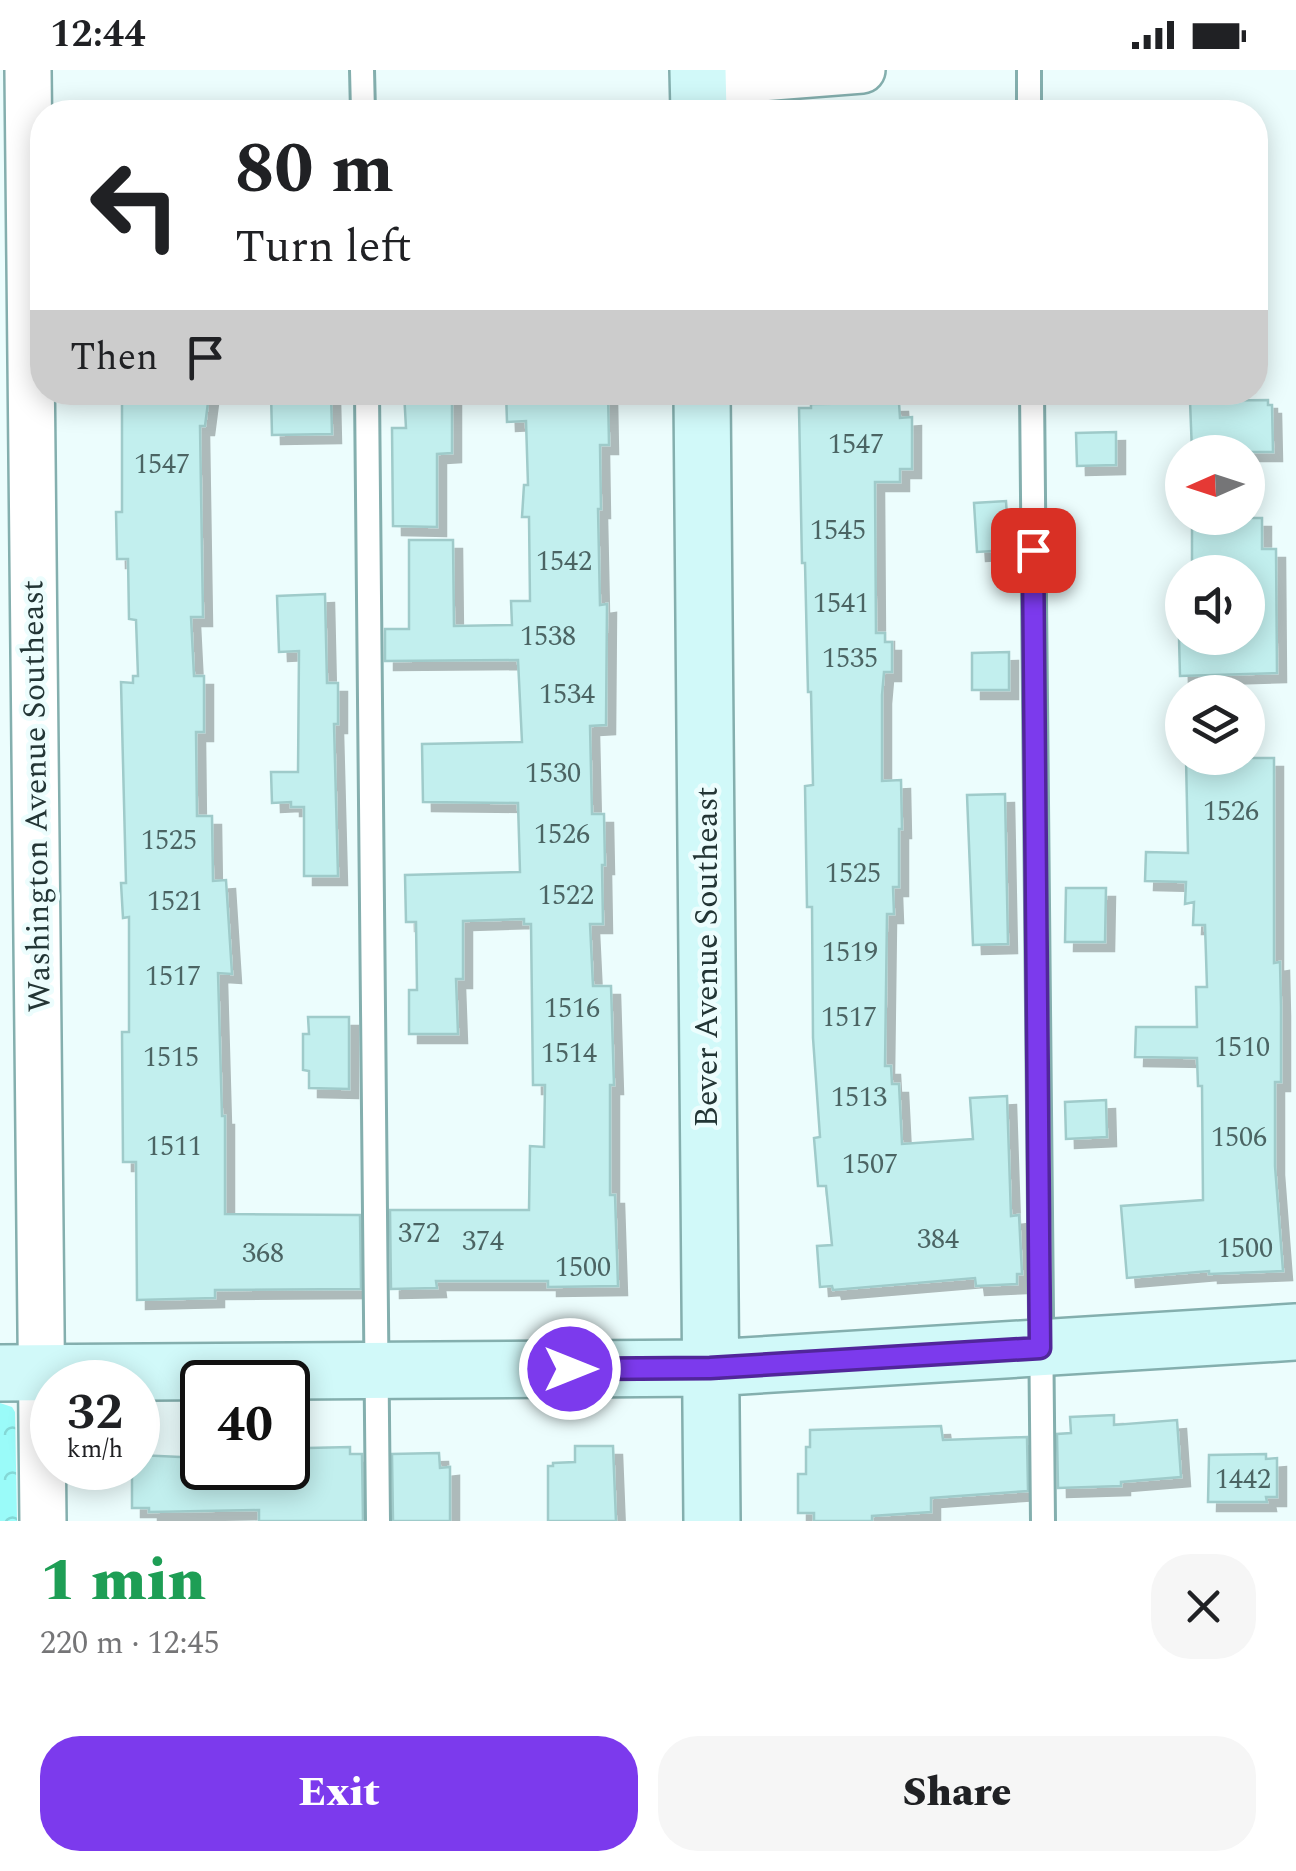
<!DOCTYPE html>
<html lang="en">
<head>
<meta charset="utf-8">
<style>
	:root { --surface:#fff; --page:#f6f6f6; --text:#202124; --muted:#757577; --accent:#7c3aed }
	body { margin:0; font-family:Spectral,serif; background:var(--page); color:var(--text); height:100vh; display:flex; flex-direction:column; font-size:38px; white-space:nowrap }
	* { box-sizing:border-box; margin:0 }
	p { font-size:32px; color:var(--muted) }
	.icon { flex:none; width:55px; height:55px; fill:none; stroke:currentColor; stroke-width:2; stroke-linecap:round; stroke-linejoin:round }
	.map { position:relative; height:1451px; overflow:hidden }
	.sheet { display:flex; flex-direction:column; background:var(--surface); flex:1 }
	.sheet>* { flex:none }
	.top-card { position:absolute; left:30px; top:30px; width:1238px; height:305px; border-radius:40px; box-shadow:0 5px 25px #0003; background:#fff; color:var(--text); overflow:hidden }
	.needle { width:65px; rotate:267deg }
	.buttons { position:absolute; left:1165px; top:365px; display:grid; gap:20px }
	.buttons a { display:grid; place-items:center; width:100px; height:100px; border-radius:50%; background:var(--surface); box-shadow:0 5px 25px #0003; font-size:50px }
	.speed { position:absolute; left:30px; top:1290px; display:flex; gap:20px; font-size:50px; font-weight:700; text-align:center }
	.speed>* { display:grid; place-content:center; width:130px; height:130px; border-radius:50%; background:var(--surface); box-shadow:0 5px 25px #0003; line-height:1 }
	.speed small { font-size:25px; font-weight:400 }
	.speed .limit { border:5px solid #111; border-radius:15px; background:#fff; color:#111 }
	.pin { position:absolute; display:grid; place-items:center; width:85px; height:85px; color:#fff; margin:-42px; border-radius:20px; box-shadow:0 5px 15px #0006 }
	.me { position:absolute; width:110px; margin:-55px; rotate:90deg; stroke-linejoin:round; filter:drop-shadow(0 0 8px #0008) }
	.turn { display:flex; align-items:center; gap:35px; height:210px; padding:0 40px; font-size:45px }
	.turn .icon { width:130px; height:130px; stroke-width:2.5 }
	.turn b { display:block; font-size:70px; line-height:85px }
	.then { display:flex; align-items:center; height:95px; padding:0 40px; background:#0003; gap:20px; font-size:38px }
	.round { display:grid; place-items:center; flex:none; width:105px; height:105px; border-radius:40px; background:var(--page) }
	.head { display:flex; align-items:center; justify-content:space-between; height:170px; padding:0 40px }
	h1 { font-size:60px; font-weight:800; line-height:75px; color:#1e9e55 }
	.cta { display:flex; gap:20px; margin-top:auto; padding:20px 40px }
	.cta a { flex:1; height:115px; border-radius:40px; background:var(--accent); color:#fff; font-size:40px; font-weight:800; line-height:115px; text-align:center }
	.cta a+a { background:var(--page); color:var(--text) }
	.status { display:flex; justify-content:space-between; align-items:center; height:70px; padding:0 50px; background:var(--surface); direction:ltr }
	.status svg { height:28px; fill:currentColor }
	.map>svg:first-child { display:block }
</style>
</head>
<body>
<div class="status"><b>12:44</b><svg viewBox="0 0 49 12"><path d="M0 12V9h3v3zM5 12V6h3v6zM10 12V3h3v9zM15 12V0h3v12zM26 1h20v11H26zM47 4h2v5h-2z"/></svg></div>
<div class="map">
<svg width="1296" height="1451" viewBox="0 0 1296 1451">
	<defs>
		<pattern id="park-crowns" width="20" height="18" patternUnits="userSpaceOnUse" patternTransform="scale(2.5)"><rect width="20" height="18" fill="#9afbf9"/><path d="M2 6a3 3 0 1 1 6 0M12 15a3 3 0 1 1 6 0" fill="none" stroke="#84d8d6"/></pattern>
		<filter id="shadow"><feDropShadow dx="9" dy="9" stdDeviation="0" flood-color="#0004"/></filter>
	</defs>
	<rect width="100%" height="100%" fill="#ecfdfd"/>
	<path fill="url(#park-crowns)" d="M0 1333 12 1337 15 1342 17 1451H0Z"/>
	<path fill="#c2efee" stroke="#9fcbca" stroke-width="2.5" filter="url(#shadow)" d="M122 322 209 325 205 356H200L203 547H191L194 606H204V662H196L197 746H212L213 811 226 810 232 904 218 903 222 1046H225V1144L360 1145 361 1219 215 1220V1228L137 1230 136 1092H123L122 962H129V847L123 848 121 813H126L121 612 133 613V606H138L136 550 129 549 128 489H117L116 442H122Z
		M271 322H331L332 364 272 365Z
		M404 322H452V383L437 384V457L393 456 392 358H406Z
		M506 322H608L609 375H600L601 439H598L600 535 607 534 606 655 590 656 592 744H604L605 795H602L603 854H590L593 916H611L614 1015H610V1125H615L618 1216 548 1217V1211H436L437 1218 391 1219 390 1140H529L530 1076 544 1077 545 1015H533L531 854H524V849L463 851V909H456L458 964H409V920H417L416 852H406L405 805 520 802 518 733 423 732 422 674 522 672 518 590 385 591V559H409V470H453L454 556 512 555 511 531H530L529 447H522L524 415H528L526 351 507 352Z
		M1268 330V335H1272L1273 382H1192L1190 331Z
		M899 333 900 348 912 347V399H900V412H875L876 563H885V572H892V602H884L882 625V711L901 710 902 759H899V817H893L894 844H887L885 996H891L892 1014H899L902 1074 973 1069 970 1028 1007 1026 1011 1146 1019 1145 1022 1204H1017V1214L976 1216 975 1208 833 1220 832 1216 820 1217 817 1176 832 1175 826 1116H818L814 1068 820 1067 813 968 812 837H807L805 716 813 715 811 622H808L805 493H802L799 338H811V334Z
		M1116 362V395L1077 396 1076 363Z
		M1006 431 1009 480 977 482 974 433Z
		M1192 448H1262V479H1276L1277 603 1180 606 1179 568H1248V502H1192Z
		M325 524 327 613H338V654H334L338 806H304V737H291V732L272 733 271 702H298L299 581 279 582 277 526Z
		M1009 582V620H972V583Z
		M1186 688H1274V893L1280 892 1281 937V1012H1275V1096L1283 1201 1209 1204V1201L1127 1208 1121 1136 1203 1130 1202 1016H1198L1197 988 1135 987 1136 957H1197L1196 917H1207L1205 855H1193L1194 832 1185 834 1186 812 1145 811 1146 782 1188 783Z
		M1005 724 1008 874 973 875 967 725Z
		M1066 818H1106L1105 872H1065Z
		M308 947H349V1019L309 1018V1001L303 1000V964H309Z
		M1106 1030 1107 1067 1066 1069 1065 1032Z
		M1114 1345V1355L1177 1350 1181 1407 1121 1412V1416L1058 1418 1057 1364 1071 1363 1070 1347Z
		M941 1356 943 1370 1027 1367 1028 1421 931 1428V1442L872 1446V1451H814V1443H798V1404H806V1377H810V1360Z
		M575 1376H613L616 1451H548V1396H553V1393L575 1392Z
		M350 1377V1384H362L363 1451H259V1440L149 1442V1438H132V1398H138V1385L202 1388V1398H245V1404L306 1401 308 1378Z
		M439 1383 440 1398 450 1397V1451H393L392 1384Z
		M1266 1384V1389L1277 1388V1427H1266L1267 1432H1208L1209 1385Z"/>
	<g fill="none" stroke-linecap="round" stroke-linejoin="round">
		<defs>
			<path id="lane" d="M362 0 363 42
				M1029 0V42
				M367 322 378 1451
				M1032 322 1043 1451"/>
			<path id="street" d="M28 0 43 1451
				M698 13 862 0"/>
			<path id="secondary" d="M698 0 699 42
				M702 322 712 1451
				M0 1303 710 1298 1296 1262"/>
		</defs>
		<use href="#lane" stroke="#84afae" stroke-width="28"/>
		<use href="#street" stroke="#84afae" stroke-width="50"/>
		<use href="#secondary" stroke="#84afae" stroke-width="60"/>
		<use href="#lane" stroke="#fff" stroke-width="22"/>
		<use href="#street" stroke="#fff" stroke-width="45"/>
		<use href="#secondary" stroke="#d1f9f9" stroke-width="55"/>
	</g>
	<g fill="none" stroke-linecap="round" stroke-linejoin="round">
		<defs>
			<path id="route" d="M570 1299 710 1298 1040 1278 1033 480"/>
		</defs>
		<use href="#route" stroke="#51269a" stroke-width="25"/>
		<use href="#route" stroke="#7c3aed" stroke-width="18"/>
	</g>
	<g text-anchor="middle" stroke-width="9" stroke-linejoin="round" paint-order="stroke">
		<g font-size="28" fill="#4b6463">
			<text x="856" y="383">1547</text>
			<text x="162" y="403">1547</text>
			<text x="838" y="469">1545</text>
			<text x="564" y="500">1542</text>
			<text x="841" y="542">1541</text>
			<text x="548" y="575">1538</text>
			<text x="850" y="597">1535</text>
			<text x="567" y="633">1534</text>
			<text x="553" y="712">1530</text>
			<text x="1231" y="750">1526</text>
			<text x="562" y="773">1526</text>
			<text x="169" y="779">1525</text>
			<text x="853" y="812">1525</text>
			<text x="566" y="834">1522</text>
			<text x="175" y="840">1521</text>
			<text x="850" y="891">1519</text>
			<text x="173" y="915">1517</text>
			<text x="572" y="947">1516</text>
			<text x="849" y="956">1517</text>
			<text x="1242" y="986">1510</text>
			<text x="569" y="992">1514</text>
			<text x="171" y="996">1515</text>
			<text x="859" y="1036">1513</text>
			<text x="1239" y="1076">1506</text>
			<text x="174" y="1085">1511</text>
			<text x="870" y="1103">1507</text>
			<text x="419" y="1172">372</text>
			<text x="938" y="1178">384</text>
			<text x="483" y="1180">374</text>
			<text x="1245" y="1187">1500</text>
			<text x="263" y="1192">368</text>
			<text x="583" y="1206">1500</text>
			<text x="1243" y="1418">1442</text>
		</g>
		<g font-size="32" fill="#233535" stroke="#ecfdfd">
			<text transform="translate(35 726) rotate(-91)" y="11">Washington Avenue Southeast</text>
			<text transform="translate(706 887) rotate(-90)" y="11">Bever Avenue Southeast</text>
		</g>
	</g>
</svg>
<div class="buttons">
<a><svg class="needle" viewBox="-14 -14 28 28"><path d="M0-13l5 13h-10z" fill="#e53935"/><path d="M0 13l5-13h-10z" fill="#757577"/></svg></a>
<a><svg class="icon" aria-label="sound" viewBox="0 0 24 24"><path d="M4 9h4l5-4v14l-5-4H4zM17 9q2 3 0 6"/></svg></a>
<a><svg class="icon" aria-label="layers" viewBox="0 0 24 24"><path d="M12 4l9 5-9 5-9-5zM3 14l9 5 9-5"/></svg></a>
</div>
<div class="speed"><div>32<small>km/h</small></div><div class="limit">40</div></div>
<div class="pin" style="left:1033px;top:480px;background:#d93025"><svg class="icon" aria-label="arrive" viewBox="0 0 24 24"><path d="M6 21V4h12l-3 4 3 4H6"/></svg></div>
<svg class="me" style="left:570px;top:1299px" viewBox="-20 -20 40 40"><circle r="17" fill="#7c3aed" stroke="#fff" stroke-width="3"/><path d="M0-11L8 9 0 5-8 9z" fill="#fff"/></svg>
<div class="top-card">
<div class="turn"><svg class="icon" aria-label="left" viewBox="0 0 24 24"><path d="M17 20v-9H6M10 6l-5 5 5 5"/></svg><div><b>80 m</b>Turn left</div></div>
<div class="then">Then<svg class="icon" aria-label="arrive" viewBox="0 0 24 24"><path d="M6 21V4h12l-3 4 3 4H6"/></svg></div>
</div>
</div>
<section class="sheet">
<div class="head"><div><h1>1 min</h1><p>220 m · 12:45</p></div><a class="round"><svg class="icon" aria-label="close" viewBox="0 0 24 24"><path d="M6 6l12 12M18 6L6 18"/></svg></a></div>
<div class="cta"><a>Exit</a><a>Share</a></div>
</section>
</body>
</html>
